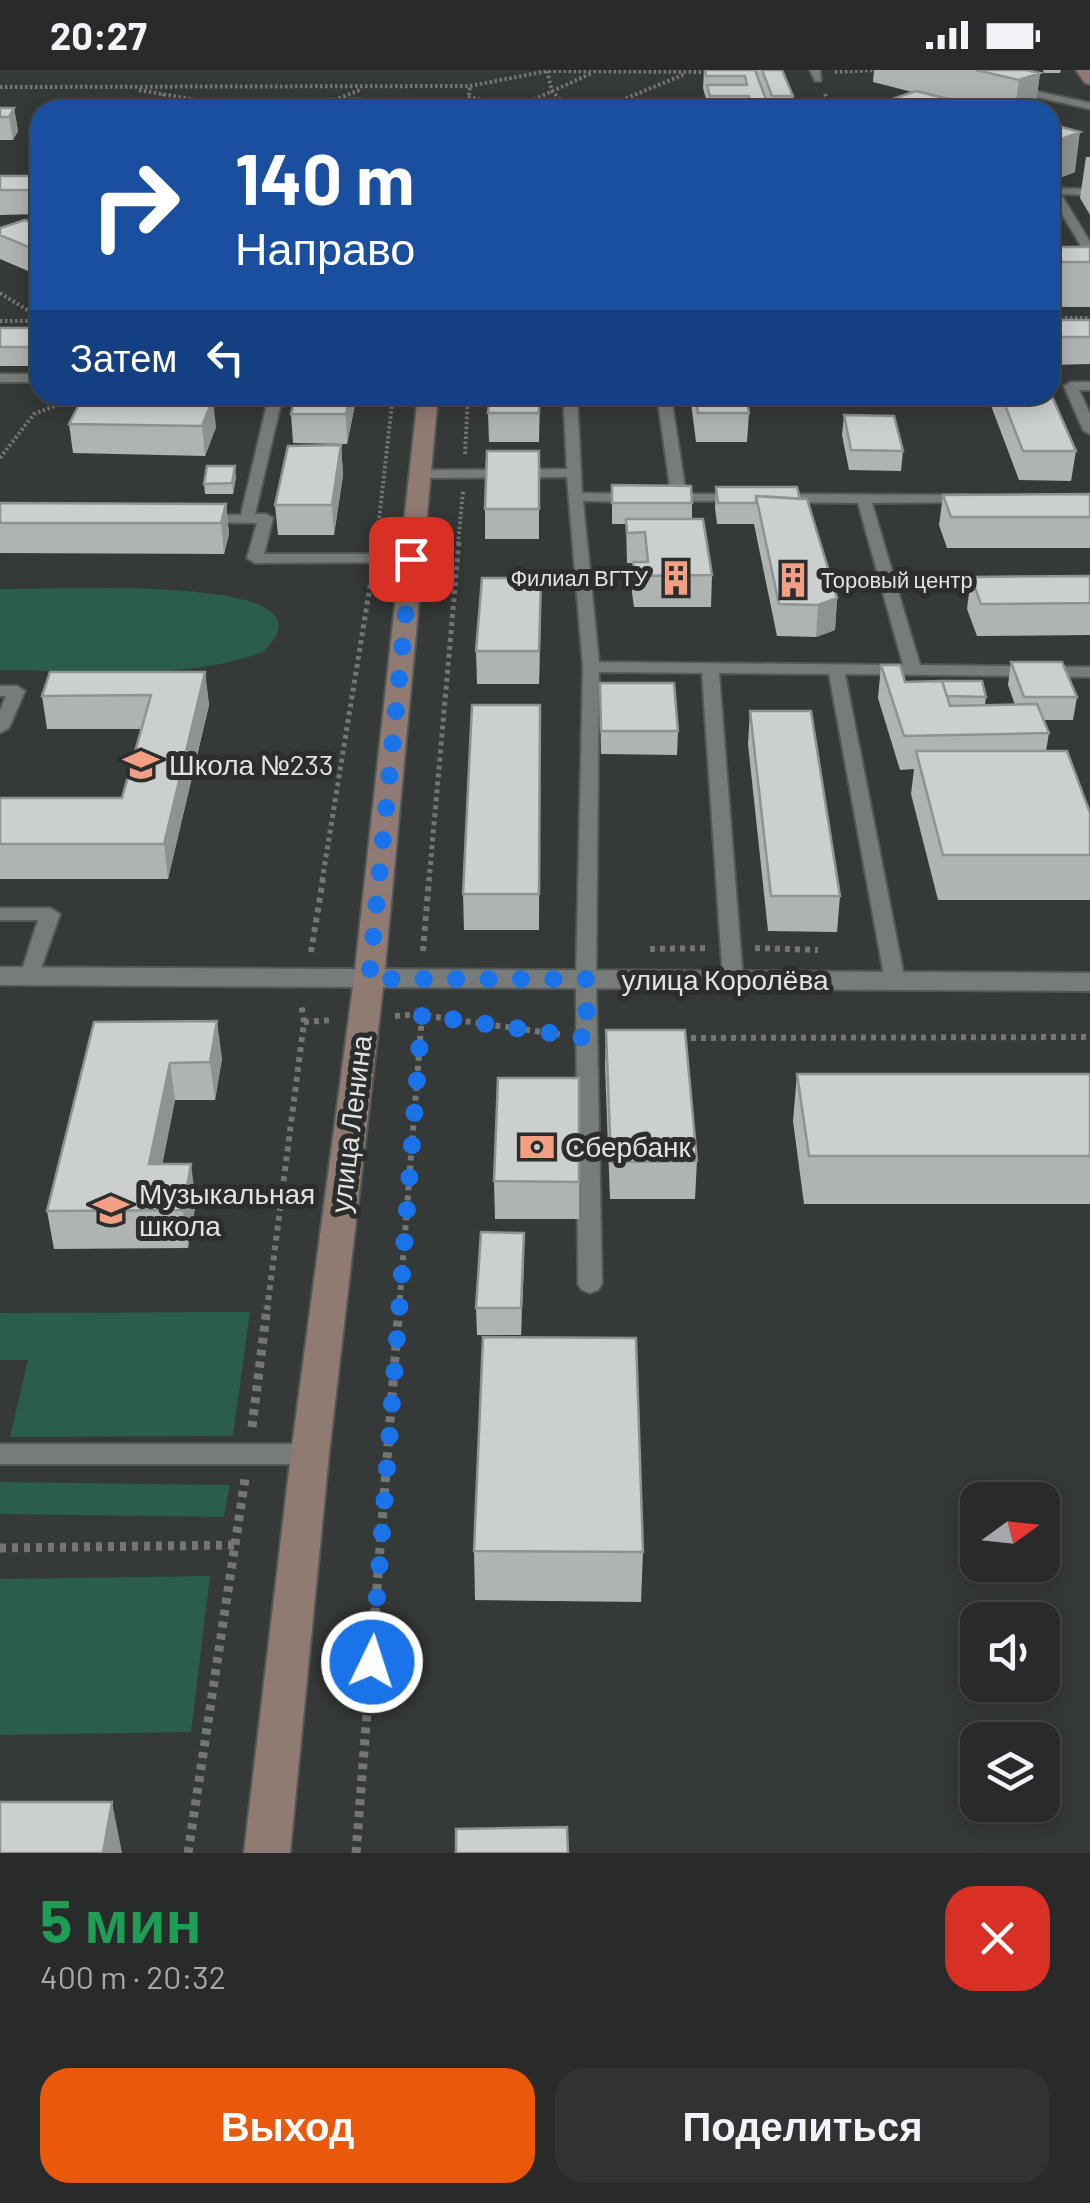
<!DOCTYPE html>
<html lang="ru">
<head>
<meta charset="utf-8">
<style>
	:root { --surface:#282b29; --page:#303331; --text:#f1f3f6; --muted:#a5a7a8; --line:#444746; --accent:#ea580c }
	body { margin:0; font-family:Barlow,sans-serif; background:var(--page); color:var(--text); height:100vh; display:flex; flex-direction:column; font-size:38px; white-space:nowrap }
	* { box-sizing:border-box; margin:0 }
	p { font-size:32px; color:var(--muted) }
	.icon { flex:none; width:55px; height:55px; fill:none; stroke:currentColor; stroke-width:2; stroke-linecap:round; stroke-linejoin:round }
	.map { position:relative; height:1783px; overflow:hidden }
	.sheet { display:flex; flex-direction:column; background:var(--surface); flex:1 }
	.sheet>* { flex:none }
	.hud { position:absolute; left:30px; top:30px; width:1030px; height:305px; border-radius:30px; box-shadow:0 5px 25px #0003,0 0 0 2px var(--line); background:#1a4fa0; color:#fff; overflow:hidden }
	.needle { width:65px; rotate:75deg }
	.tools { position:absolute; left:960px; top:1412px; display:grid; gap:20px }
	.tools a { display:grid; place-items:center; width:100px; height:100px; border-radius:20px; background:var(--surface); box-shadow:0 5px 25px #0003,0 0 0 2px var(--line); font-size:50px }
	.pin { position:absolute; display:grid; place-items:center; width:85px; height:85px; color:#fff; margin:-42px; border-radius:20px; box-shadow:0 5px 15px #0006 }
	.me { position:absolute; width:110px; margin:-55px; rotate:4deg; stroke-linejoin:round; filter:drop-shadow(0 0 8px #0008) }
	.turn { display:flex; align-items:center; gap:35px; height:210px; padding:0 40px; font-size:45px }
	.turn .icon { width:130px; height:130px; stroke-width:2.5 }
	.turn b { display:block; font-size:70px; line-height:85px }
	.then { display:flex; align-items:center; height:95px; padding:0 40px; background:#0003; gap:20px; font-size:38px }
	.round { display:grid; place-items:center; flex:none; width:105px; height:105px; border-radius:30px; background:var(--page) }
	.headline { display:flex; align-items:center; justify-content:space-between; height:170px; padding:0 40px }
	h1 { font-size:60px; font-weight:700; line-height:75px; color:#1e9e55 }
	.button { display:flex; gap:20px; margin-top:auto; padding:20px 40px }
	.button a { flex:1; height:115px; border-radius:30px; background:var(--accent); color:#fff; font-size:40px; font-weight:700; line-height:115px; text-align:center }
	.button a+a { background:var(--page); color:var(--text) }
	.status { display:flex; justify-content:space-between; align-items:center; height:70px; padding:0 50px; background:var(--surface); direction:ltr }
	.status svg { height:28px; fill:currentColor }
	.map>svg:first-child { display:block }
</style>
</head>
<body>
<div class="status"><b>20:27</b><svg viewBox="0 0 49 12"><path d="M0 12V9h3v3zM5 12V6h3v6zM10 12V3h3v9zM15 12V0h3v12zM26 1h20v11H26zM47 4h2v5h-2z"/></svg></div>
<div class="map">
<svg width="1090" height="1783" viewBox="0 0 1090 1783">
	<rect width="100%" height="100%" fill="#353937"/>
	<path fill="#2a5d4b" d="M360 27 389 32 400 40H163L217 28Z
		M0 519C47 520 258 508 277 549 283 562 271 573 263 582 181 612 86 600 0 600Z
		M250 1242 233 1366 10 1367 28 1290H0V1243Z
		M0 1412 230 1415 224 1447 0 1444Z
		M210 1506 191 1662 0 1665V1509Z"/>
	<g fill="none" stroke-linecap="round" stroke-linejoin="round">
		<defs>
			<path id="lane" d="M810 0H820L821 11H815Z
				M1013 16 1090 33V39L1010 21Z
				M1050 118 1090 119V125L1061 124 1090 172V184L1084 181 1050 124Z
				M0 304H40V312H0Z
				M1071 312H1090V320H1079L1090 344V364L1083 360 1064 316Z
				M269 325H283L255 444H266L273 448 264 484H411L419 489 416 492 255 493 247 488 257 453 196 452V446L201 445H241Z
				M563 325H577L582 423 638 424 645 428 638 432 583 431 599 592 903 595 858 433 772 432 765 428 772 424 968 425 973 426V432L872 433 920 595 1090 597V607L845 604 905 911 895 917 885 911 829 604 719 603 743 910 733 916 723 910 702 603 599 602 596 909 602 1214 598 1220 590 1223 582 1220 578 1214 576 909 583 597 567 407 419 408 412 404 419 400 567 399Z
				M657 325H671L686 424H743L748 425V431H662V425L671 424Z
				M0 616H17L25 621 9 658 0 663V640L6 626H0Z
				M0 838H50L60 844 37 910 30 912 20 906 38 850H0Z
				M0 1374H310L319 1377 323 1384 319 1391 310 1394H0Z"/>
			<path id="street" d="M0 897 1090 903V921L0 915Z"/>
			<path id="secondary" d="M1076 0H1090V14L1085 13Z
				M418 325H438L384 909 329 1384 290 1783H244L291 1384 354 909Z"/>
		</defs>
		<use href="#lane" stroke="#535755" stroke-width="4"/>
		<use href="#street" stroke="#535755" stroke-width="4"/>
		<use href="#secondary" stroke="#535755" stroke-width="4"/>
		<path stroke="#737674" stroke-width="4" stroke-dasharray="2.5 2.5" stroke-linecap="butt" d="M547 1 552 21 570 40
			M835 2 876 0
			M0 17 470 16 547 1 712 2
			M139 20 254 40
			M825 24 832 40
			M468 27 533 40
			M157 40 164 24
			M311 40 362 19
			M467 40 470 16
			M511 40 592 3
			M598 40 685 4
			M0 223 40 248
			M1050 248H1090
			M0 251H40
			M465 384 468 325
			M0 388 34 344 84 325
			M377 468 393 325
			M458 474 463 421"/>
		<path stroke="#737674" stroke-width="5" stroke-dasharray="4 4" stroke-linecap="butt" d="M322 811 371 510
			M429 811 459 472"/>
		<path stroke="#737674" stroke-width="6" stroke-dasharray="5 5" stroke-linecap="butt" d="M755 878 818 880
			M650 879 708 878
			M423 881 429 809
			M311 882 323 809
			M395 946 422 944
			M304 952 333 950
			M681 968 1090 967
			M267 1240 304 952 301 933
			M399 1240 422 945 563 965"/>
		<path stroke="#737674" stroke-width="9" stroke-dasharray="6 6" stroke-linecap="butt" d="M252 1357 267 1237
			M0 1478 235 1475
			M188 1783 245 1409
			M356 1783 399 1237"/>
		<use href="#lane" fill="#777b79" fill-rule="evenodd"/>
		<use href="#street" fill="#777b79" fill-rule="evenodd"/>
		<use href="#secondary" fill="#907b72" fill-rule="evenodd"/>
	</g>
	<path fill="#afb3b1" d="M704 0H782L793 26 792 40H707L706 29 703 18Z
		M874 0H1026L1040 3 1035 40H891L892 29 912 22 873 12Z
		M1043 0H1061L1060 3H1044Z
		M0 38H14L18 61 13 70H0Z
		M1050 44 1060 54 1075 102 1051 111H1050Z
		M1086 87H1090V145L1080 128Z
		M0 106H40V144L0 145Z
		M40 156V206L0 189V158Z
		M1050 177H1090V237H1050Z
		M1050 250H1090V294L1050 295Z
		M0 258H40V296H0Z
		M357 325 347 374 293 373 291 344Z
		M540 325 539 372H489L488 343Z
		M690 325H746L749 343 747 372H696Z
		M987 325H1050L1076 381 1071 411 1019 410Z
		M83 327 216 357 205 386 73 383 69 354Z
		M844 345 903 381 901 401 849 400 842 365Z
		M341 375 343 405 334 465H278L275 435Z
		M539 381V469H485V439Z
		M236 407 233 424H205L204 414Z
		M612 415 692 433V449L712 505 711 537H634L632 523 633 493H627L626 454H612Z
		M716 417 800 429 837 528 835 560 816 567 777 566 754 454H717L715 438Z
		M1090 424V478H947L939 455 943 425Z
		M0 433 226 434 229 464 224 484 0 483Z
		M1090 506V565L977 566 967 539 971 507Z
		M541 540 539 614H477L476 581Z
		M1011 592 1077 627 1073 650H1043L1049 663 1046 681 1090 743V830H938L911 724 914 699 900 700 878 628 881 595 905 612 986 627 985 635H1015L1008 615Z
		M205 602 209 635 168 809H0V728H122L142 659H47L42 626Z
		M600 613 678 661 677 685 601 684Z
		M540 635 539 860H464L463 824Z
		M750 641 840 826 837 862 768 861 748 674Z
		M94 952 222 988 215 1030H175L162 1094 196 1132 188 1178 54 1179 47 1141Z
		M606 960 697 1091 695 1129H610L605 997Z
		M797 1004H1090V1134H804L793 1051Z
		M494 1111 579 1112V1149H495Z
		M524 1189 521 1265H477L476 1238Z
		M474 1481 643 1482 641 1532 475 1530Z"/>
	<path fill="#8e9290" d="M1040 3 1035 40H1015L1019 10Z
		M14 38 18 61 13 70 9 47Z
		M1080 62 1075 102 1051 111 1057 71Z
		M350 325H357L347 374 346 344Z
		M213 329 216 357 205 386 202 356Z
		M341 375 343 405 334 465 332 435Z
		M235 396 236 407 233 424 232 413Z
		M226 434 229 464 224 484 221 453Z
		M541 508V540L539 614V581Z
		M837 528 835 560 816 567 818 535Z
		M205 602 209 635 168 809 164 774Z
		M217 951 222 988 215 1030 210 992Z
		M170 993 175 1030 155 1132 149 1094Z
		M191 1094 196 1132 188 1178 183 1140Z
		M524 1163V1189L521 1265V1238Z
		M112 1732 122 1783H103Z"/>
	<path fill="#cbd0ce" stroke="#8e9290" stroke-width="2.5" d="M705 0H755L770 40H714L713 36H752L749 26H710L707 15H747L745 6H706Z
		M762 0H782L793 26H772Z
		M976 0H1026L1040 3 1019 10Z
		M916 21 993 40H936L892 29Z
		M0 38H14L9 47H0Z
		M1050 44H1053L1060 54H1050Z
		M1050 54 1080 62 1057 71 1050 69Z
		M0 106H40V120H0Z
		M25 150 40 156V182L0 165V158Z
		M1050 177H1090V192H1050Z
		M1050 250H1090V267H1050Z
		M0 258H40V277H0Z
		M1050 322 1076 381H1023L1001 325H1050Z
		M296 325H350L346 344H291Z
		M490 325H539V343H488Z
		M695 325H746L749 343H698Z
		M83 327 213 329 202 356 69 354Z
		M844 345 894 346 903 381 851 380Z
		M341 375 332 435H275L288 376Z
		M487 381H539V439H485Z
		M207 396H235L232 413 204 414Z
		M612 415 691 416 692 433H612Z
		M716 417H797L800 429 756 426V433H718Z
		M1090 424V447H951L943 425Z
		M756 426 807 429 837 528 818 535 779 534Z
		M0 433 226 434 221 453H0Z
		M626 449H703L712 505 635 506 633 492H648L645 462 627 463Z
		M1090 506V533L981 534 971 507Z
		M482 508H541L539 581H476Z
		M1011 592H1062L1077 627H1024Z
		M881 595H900L905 612 942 611 950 636 1037 634 1049 663 904 666Z
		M50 602H205L164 774H0V728H122L151 625 42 626Z
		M937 611H982L986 627 947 626 942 611Z
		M600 613H674L678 661H601Z
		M472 635H540L539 824H463Z
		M750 641H811L840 826H771Z
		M916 681H1067L1090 743V785H943Z
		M217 951 210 992 170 993 149 1094H191L183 1140 47 1141 94 952Z
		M606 960H685L697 1091 611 1092Z
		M797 1004H1090V1086H809Z
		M498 1008H579V1112L494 1111Z
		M481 1162 524 1163 521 1238H476Z
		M483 1267 636 1268 643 1482 474 1481Z
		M0 1732H112L103 1783H0Z
		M567 1757 568 1783H456V1759Z"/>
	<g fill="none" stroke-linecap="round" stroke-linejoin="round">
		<path stroke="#1a73e8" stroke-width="18" stroke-dasharray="0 32.4" d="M372 1592 422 945 587 968 586 909H369L411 489"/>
	</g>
	<defs>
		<symbol id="building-bare" viewBox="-9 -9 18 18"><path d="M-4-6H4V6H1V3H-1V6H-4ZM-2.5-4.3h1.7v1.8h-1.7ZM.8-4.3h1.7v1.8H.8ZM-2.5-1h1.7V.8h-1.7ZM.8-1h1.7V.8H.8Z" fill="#f39f85" stroke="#2b2e2d" stroke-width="2.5" paint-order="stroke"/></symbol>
		<symbol id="school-bare" viewBox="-9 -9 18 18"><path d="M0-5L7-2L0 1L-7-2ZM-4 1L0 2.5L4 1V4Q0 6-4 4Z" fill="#f39f85" stroke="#2b2e2d" stroke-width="2.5" paint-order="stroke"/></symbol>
		<symbol id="bank-bare" viewBox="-9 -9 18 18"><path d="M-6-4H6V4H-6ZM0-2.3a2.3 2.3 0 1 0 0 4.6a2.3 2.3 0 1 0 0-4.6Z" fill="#f39f85" stroke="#2b2e2d" stroke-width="2.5" paint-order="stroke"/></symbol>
	</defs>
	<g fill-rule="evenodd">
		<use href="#building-bare" x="651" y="483" width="50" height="50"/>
		<use href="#building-bare" x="768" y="485" width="50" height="50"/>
		<use href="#school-bare" x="116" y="670" width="50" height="50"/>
		<use href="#bank-bare" x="512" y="1052" width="50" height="50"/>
		<use href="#school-bare" x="86" y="1115" width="50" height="50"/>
	</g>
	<g text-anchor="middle" stroke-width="10" stroke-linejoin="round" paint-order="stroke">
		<g font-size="22" fill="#e0e3e1" stroke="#2b2e2d" text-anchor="end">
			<text x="648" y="516">Филиал ВГТУ</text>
			<text x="821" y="518" text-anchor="start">Торовый центр</text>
		</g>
		<g font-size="28" fill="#e0e3e1" stroke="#2b2e2d" text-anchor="start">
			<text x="169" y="705">Школа №233</text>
			<text x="565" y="1087">Сбербанк</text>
			<text x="139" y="1134">Музыкальная<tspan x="139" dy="32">школа</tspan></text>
		</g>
		<g font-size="28" fill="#e0e3e1" stroke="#2b2e2d">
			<text x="725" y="920">улица Королёва</text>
			<text transform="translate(351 1054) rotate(-83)" y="10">улица Ленина</text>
		</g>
	</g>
</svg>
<div class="tools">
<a><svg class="needle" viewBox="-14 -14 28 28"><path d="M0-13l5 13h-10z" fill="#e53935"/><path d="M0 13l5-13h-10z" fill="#a5a7a8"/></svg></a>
<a><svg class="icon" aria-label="sound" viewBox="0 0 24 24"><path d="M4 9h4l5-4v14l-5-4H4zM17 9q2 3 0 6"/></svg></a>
<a><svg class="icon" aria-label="layers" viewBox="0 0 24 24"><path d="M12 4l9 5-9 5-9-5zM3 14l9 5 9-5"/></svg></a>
</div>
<div class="pin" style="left:411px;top:489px;background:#d93025"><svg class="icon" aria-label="arrive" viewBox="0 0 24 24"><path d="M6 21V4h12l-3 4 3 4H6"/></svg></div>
<svg class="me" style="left:372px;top:1592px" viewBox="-20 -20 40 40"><circle r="17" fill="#1a73e8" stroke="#fff" stroke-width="3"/><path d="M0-11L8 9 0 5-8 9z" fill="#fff"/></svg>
<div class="hud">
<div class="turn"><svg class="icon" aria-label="right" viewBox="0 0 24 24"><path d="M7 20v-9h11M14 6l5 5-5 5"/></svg><div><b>140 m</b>Направо</div></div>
<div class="then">Затем<svg class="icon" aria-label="left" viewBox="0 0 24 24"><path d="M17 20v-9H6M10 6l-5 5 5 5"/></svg></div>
</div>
</div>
<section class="sheet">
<div class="headline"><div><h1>5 мин</h1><p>400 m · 20:32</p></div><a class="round" style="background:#d93025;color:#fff"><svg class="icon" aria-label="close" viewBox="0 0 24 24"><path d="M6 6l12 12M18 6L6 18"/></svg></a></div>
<div class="button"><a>Выход</a><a>Поделиться</a></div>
</section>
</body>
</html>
